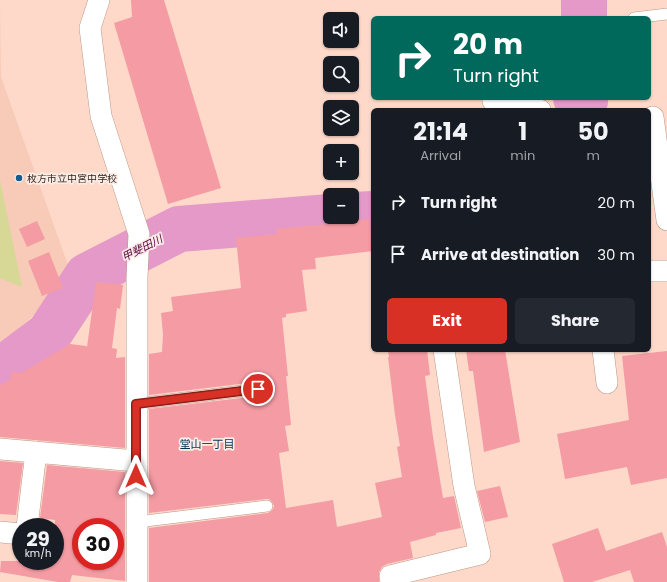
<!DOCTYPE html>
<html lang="en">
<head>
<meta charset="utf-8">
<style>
	:root { --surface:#171b24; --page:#242831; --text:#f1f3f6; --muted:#9ea1a6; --accent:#d93025 }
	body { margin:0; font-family:Poppins,"Noto Sans JP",sans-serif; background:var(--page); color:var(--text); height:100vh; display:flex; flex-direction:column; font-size:15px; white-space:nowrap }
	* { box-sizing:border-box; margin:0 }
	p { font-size:13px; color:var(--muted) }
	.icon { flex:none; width:22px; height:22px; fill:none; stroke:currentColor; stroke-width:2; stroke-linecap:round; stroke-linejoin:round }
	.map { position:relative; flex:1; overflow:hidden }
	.panel { position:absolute; left:371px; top:108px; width:280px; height:244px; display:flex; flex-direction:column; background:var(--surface); border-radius:6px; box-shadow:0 1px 3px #0004 }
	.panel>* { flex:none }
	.top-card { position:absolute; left:371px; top:16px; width:280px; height:84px; border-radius:6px; box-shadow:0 1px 3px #0004; background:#00695c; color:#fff; overflow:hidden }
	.buttons { position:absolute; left:323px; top:12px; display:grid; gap:8px }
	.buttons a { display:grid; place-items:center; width:36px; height:36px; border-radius:6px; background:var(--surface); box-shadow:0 1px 3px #0004; font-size:20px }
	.speed { position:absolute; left:12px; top:518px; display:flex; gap:8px; font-size:20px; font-weight:700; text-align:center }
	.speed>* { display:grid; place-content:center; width:52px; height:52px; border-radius:50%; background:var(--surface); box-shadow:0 1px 3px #0004; line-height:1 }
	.speed small { font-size:10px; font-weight:400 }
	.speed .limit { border:6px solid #d22; background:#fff; color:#111 }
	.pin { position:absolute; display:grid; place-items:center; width:34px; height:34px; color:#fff; margin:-17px; border:2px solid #fff; border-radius:50%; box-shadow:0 1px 4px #0007 }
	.me { position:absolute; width:44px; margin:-22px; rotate:0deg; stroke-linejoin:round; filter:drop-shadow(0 0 3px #0008) }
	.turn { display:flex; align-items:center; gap:14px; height:84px; padding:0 16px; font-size:18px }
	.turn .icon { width:52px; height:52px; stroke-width:2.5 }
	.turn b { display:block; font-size:28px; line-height:34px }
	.eta { display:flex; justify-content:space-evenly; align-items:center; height:68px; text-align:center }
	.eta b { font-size:24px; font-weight:700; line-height:28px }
	.button { display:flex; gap:8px; margin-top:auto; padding:8px 16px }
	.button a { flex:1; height:46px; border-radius:6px; background:var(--accent); color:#fff; font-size:16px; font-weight:700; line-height:46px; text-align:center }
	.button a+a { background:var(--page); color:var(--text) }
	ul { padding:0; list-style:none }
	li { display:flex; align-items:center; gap:12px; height:52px; padding:0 16px }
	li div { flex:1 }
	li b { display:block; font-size:15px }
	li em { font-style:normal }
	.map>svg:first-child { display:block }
</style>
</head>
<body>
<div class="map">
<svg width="667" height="582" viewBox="0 0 667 582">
	<rect width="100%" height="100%" fill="#fed9c9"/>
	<path fill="#f7cbb8" d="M0 0 1 77 73 279 0 346Z"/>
	<path fill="#d7d796" d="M0 180 22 287 0 278Z"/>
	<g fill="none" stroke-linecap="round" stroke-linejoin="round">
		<path stroke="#e499c9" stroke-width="46" d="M584 0V18
			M576 98 585 101V98
			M352 215 373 214
			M0 371 49 334 87 276 179 229 330 217"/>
	</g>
	<path fill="#f49ba4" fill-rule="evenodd" d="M131 0H164L221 188 168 204 114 23 132 17Z
		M369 219 373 251 315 258 316 269 302 270 307 311 286 314V317L282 318 288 376H286L291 425 285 426 289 451 279 453 286 508 333 500 337 527 382 517 375 483 402 477 397 447 400 446 395 415 388 357H389L388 350H427L430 375 425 376 433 437 443 498 454 496 461 528 436 533V535L410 542 413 558 387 564 382 567 379 572V582H149V528L268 513 271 511 273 509 274 506 272 502 269 499H266L149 513V409L259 396 262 394 264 392 265 389 263 385 260 382H257L149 395V354L162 352 163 334 161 313 173 311 171 297 241 288 236 238 277 234V229L312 225V226Z
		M37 221 45 239 27 247 19 229Z
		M49 252 63 288 42 296 28 261Z
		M96 282 123 285 120 309 117 308 112 348 117 349 116 358 125 357V448L0 437V385L11 379V372L21 373 70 344 86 346 87 347Z
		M466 350H505L520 442 484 452 473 371H469Z
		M667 351V478L631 485 627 467 565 479 557 434 629 420 622 356Z
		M0 461 23 463 16 515 0 514Z
		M47 465 125 472V581L72 575 70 582H58L0 572 1 561H55V520L40 518ZM81 527H115V561H81Z
		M500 486 508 517 485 522 477 491Z
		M598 528 606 551 662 532 667 547V582H634L630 570 592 582H564L552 544Z"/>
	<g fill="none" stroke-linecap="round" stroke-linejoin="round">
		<defs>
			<path id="service" d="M634 18 667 14
				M136 404 258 389
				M137 522 267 506"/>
			<path id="minor" d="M99 0 90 28 101 116 139 234 137 278V582
				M493 101 540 110
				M653 117 667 220
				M649 271H667
				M603 350 607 383
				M0 449 136 461
				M27 527 36 452
				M0 532 21 534
				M391 582 390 576 480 554 464 486 444 350"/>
		</defs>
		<use href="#service" stroke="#b99788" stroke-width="12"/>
		<use href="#minor" stroke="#b99788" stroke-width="22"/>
		<use href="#service" stroke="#fff" stroke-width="11"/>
		<use href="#minor" stroke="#fff" stroke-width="21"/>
	</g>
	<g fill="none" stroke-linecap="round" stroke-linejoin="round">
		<defs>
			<path id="route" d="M136 476V404L258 389"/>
		</defs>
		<use href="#route" stroke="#8d1f18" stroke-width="10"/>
		<use href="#route" stroke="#d93025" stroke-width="7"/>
	</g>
	<circle fill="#155c90" stroke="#fbece5" stroke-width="1.5" cx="19" cy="178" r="4"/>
	<g text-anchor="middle" stroke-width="3.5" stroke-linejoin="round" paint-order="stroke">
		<g font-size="10" fill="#332620" stroke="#fbece5" text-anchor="start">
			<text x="27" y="182">枚方市立中宮中学校</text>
		</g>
		<g font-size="11" font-style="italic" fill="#5a0045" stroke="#fbece5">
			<text transform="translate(142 248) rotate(-27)" y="4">甲斐田川</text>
		</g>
		<g font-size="11" fill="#003255" stroke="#fbece5">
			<text x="207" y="448">堂山一丁目</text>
		</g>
	</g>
</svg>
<div class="buttons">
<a><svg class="icon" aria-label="sound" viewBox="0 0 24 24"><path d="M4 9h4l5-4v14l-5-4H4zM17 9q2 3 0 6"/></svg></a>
<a><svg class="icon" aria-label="search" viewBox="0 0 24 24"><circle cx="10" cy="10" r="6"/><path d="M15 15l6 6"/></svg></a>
<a><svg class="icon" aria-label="layers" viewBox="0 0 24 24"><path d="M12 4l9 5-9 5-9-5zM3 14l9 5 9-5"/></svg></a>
<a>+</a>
<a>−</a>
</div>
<div class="speed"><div>29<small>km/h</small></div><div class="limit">30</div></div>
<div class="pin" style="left:258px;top:389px;background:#d93025"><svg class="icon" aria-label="arrive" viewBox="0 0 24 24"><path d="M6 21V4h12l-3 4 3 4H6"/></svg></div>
<svg class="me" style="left:136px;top:476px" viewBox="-20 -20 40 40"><path d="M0-17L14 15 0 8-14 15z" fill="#d93025" stroke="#fff" stroke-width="4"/></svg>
<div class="top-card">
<div class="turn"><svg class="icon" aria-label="right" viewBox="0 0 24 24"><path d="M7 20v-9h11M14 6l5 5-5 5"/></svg><div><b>20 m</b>Turn right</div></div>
</div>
<section class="panel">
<div class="eta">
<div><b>21:14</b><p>Arrival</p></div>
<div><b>1</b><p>min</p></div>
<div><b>50</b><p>m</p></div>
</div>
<ul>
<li><svg class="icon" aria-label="right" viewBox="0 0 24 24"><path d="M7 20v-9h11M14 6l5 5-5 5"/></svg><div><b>Turn right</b></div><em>20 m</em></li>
<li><svg class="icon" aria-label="arrive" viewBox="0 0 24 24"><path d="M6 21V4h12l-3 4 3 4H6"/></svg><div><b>Arrive at destination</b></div><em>30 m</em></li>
</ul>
<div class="button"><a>Exit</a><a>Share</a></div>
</section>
</div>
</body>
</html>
